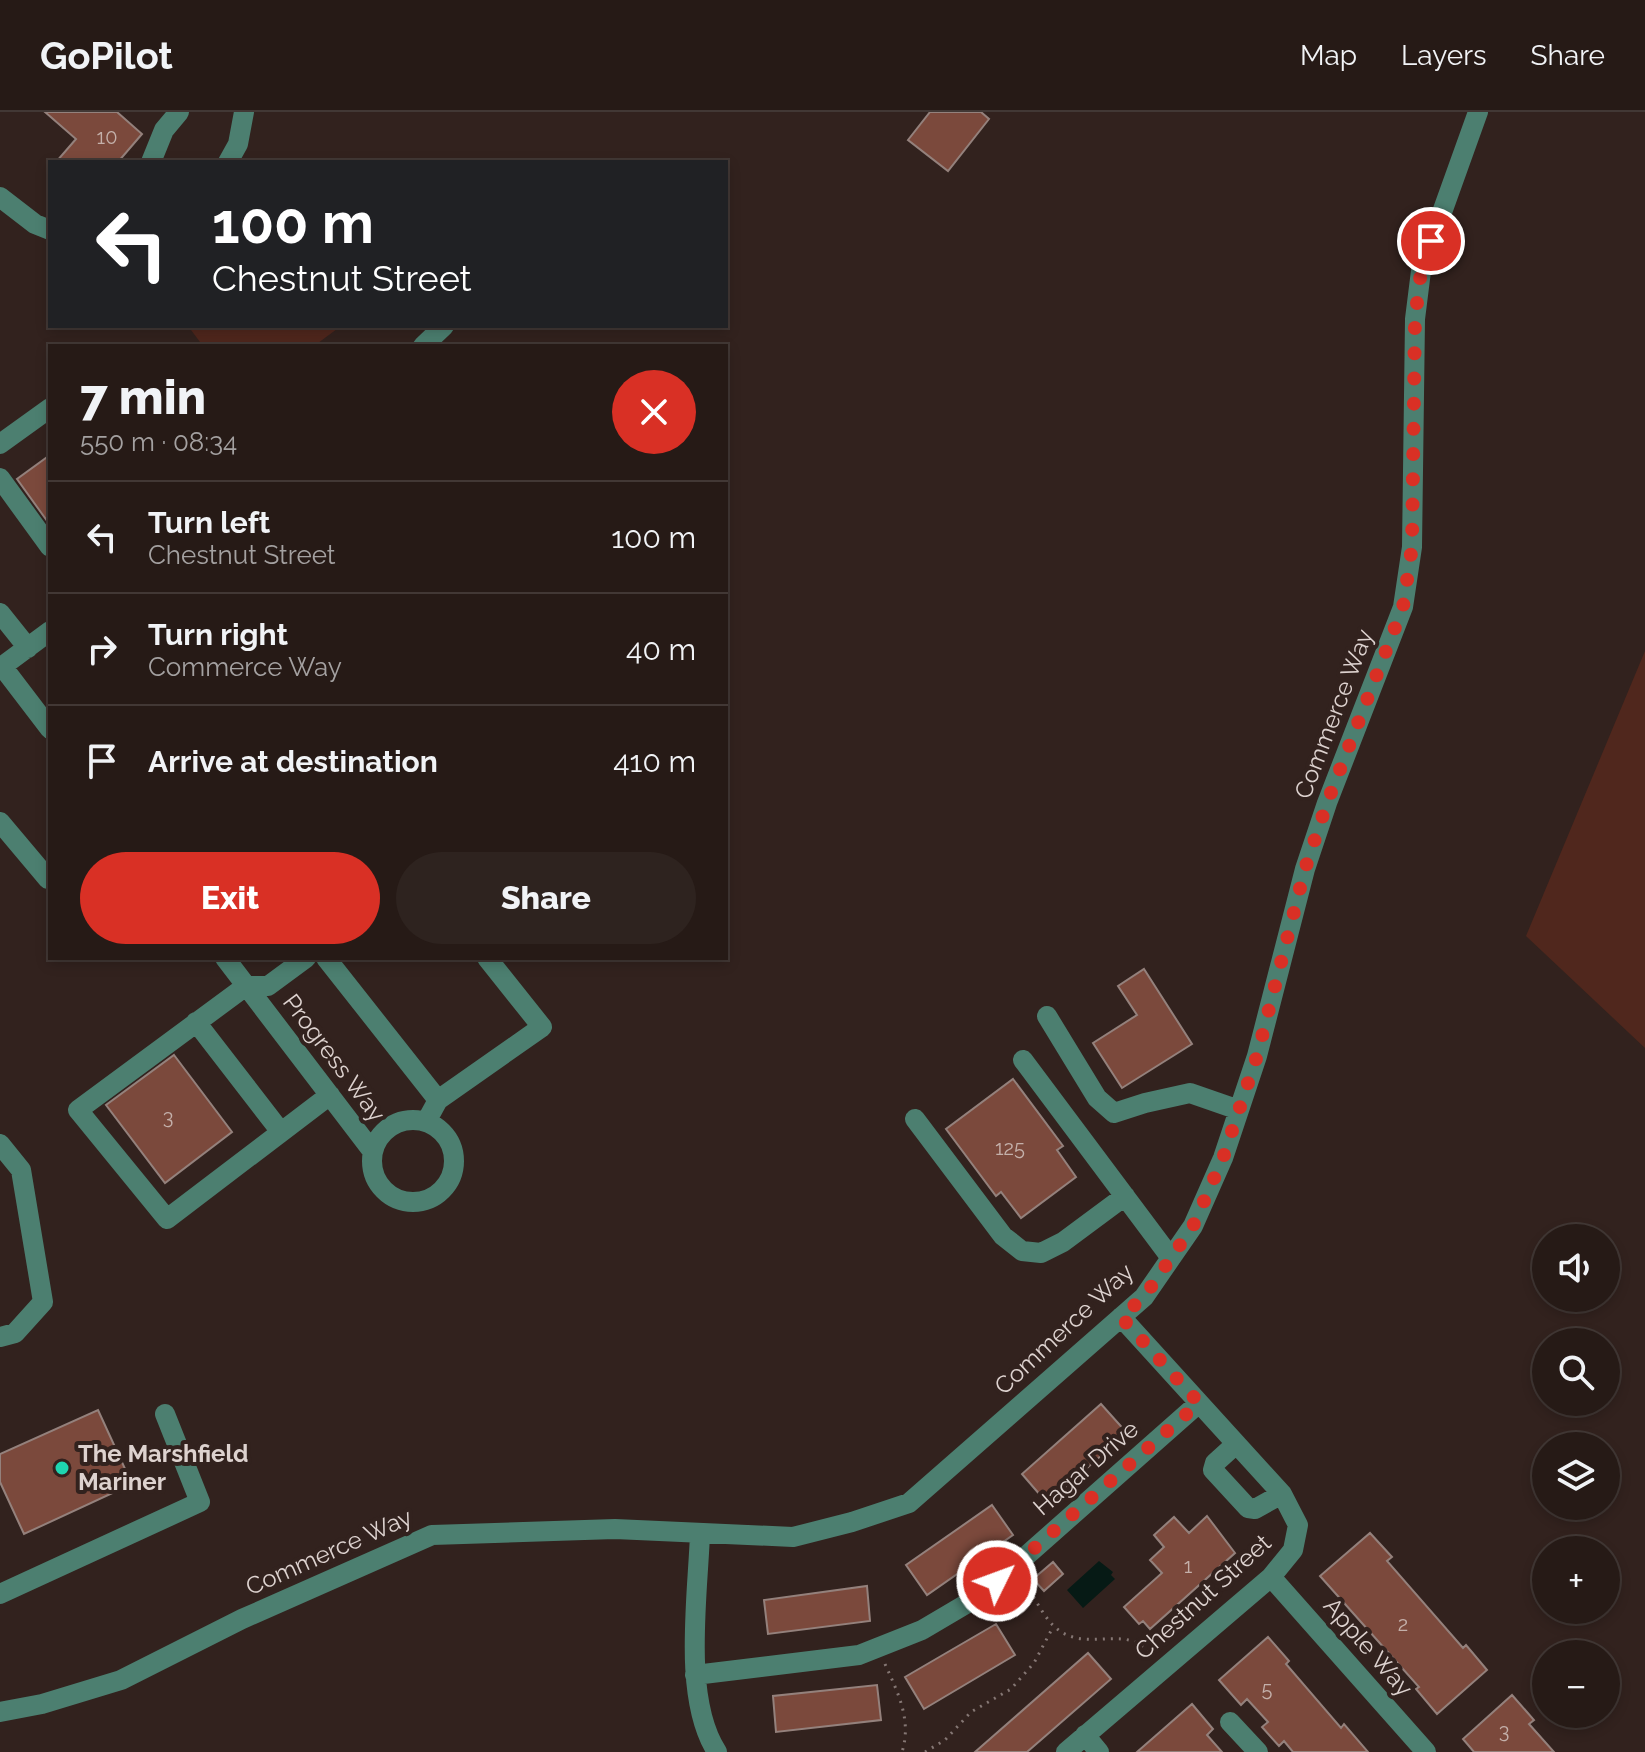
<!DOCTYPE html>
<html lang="en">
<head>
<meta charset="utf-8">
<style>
	:root { --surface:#261a16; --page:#2e231f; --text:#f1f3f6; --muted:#a4a1a1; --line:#423835; --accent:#d93025 }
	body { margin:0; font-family:Raleway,sans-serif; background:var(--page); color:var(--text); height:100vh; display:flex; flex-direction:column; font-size:30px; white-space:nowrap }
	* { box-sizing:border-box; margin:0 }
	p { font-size:26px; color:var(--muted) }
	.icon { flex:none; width:44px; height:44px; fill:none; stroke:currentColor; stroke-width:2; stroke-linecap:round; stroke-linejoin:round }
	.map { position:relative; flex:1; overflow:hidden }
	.details { position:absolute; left:48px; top:232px; width:680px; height:616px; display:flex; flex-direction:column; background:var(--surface); border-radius:0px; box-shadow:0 4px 12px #0003,0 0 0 2px var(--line) }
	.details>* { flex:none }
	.banner { position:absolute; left:48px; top:48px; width:680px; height:168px; border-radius:0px; box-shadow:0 4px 12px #0003,0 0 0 2px var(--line); background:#202124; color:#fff; overflow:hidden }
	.buttons { position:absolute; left:1532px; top:1112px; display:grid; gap:16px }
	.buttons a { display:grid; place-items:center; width:88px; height:88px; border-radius:50%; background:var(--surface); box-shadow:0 4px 12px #0003,0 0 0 2px var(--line); font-size:40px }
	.pin { position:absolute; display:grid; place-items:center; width:68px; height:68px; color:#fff; margin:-34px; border:4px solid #fff; border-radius:50%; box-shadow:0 2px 8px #0007 }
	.me { position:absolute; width:88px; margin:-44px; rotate:48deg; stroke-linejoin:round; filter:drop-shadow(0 0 6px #0008) }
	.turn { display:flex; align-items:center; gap:28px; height:168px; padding:0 32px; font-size:36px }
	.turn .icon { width:104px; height:104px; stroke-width:2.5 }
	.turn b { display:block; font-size:56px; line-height:68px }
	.round { display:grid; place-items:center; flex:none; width:84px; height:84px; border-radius:42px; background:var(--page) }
	.summary { display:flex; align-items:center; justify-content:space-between; height:136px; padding:0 32px }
	h1 { font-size:48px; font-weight:800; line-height:60px }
	.button { display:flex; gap:16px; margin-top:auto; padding:16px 32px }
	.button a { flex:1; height:92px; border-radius:48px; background:var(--accent); color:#fff; font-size:32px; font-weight:800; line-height:92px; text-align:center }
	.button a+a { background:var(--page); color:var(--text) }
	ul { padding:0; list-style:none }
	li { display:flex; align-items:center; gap:24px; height:112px; padding:0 32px; border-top:2px solid var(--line) }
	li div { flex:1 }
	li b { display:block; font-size:30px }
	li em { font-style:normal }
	header { display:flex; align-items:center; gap:48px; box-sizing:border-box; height:112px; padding:0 40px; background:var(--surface); border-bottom:2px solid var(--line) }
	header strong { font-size:38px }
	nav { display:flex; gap:44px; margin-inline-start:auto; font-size:28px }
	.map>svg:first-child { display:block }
</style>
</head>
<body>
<header>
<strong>GoPilot</strong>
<nav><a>Map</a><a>Layers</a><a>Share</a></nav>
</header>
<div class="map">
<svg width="1645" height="1640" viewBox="0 0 1645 1640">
	<rect width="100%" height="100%" fill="#32221e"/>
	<path fill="#50271d" d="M188 214H341L314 234H203Z
		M1645 539V936L1526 824Z"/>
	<path fill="#061a15" d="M1099 1449 1113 1460 1111 1463 1115 1467 1083 1496 1067 1478Z"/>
	<path fill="#7b493c" stroke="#94817c" stroke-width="2" d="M45 0H117L142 22 118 50H56L76 27Z
		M930 0H981L989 7 948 59 908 28Z
		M50 343V413L17 367Z
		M1144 857 1192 932 1122 976 1093 931 1137 903 1118 874Z
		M174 943 232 1020 165 1071 106 993Z
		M1013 967 1063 1034 1057 1038 1076 1065 1021 1106 1001 1080 996 1084 946 1017Z
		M1101 1292 1127 1321 1047 1391 1022 1362Z
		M98 1298 132 1372 24 1422 0 1370V1342Z
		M992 1393 1013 1423 927 1483 906 1453Z
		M1207 1404 1235 1441 1150 1517 1143 1509 1139 1512 1124 1495 1162 1461 1150 1448 1164 1435 1154 1423 1174 1405 1189 1421Z
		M1370 1421 1392 1445 1387 1449 1463 1536 1466 1533 1487 1558 1437 1602 1416 1577 1419 1575 1320 1464Z
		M1053 1450 1063 1462 1044 1479 1033 1467Z
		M867 1474 870 1509 768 1522 764 1488Z
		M996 1512 1015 1543 924 1597 905 1565Z
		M1268 1525 1289 1549 1286 1552 1341 1616 1344 1612 1368 1640H1293L1284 1629 1279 1634 1262 1615 1268 1610 1247 1587 1241 1593 1219 1568Z
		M1088 1541 1111 1567 1027 1640H975Z
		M877 1573 881 1608 776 1620 773 1584Z
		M1512 1583 1534 1608 1529 1612 1554 1640H1474L1463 1627Z
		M1192 1592 1213 1617 1207 1623 1222 1640H1137Z"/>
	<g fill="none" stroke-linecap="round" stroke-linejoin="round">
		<path stroke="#857774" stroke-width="3" stroke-dasharray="2 6" stroke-linecap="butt" d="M1024 1472C1038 1488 1044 1510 1063 1521 1094 1538 1127 1512 1152 1543
			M885 1552C898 1581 912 1608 902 1640
			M925 1640 945 1628 971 1600 1011 1577 1034 1551 1053 1515"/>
		<path stroke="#4c7f70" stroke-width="20" d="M151 50 164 18 179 0
			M228 50 238 32 244 0
			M0 85 35 112 50 118
			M423 234 444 214
			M0 332 50 296
			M0 366 50 435
			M0 501 28 536
			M2 554 50 617
			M0 556 50 519
			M0 710 48 767
			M225 846 373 1040
			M306 846 268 874H246L78 998 167 1107 330 983
			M326 846 438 988
			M1047 904 1097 986 1114 1001 1145 991 1190 981 1239 998
			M196 910 281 1020
			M1023 948 1171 1146
			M915 1007 1003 1124 1022 1139 1041 1141 1063 1130 1125 1084
			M372 1049a41 41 0 1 1 82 0a41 41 0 1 1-82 0Z
			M426 1010 438 988 542 915 487 846
			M0 1032 21 1058 43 1190 15 1221 0 1225
			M1236 1332 1215 1351 1213 1358 1248 1396 1255 1397 1282 1382
			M700 1421C698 1483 682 1586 717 1640
			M1271 1465 1426 1640
			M0 1482 200 1390 165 1302
			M695 1563 859 1543 922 1518 983 1482 1199 1291
			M0 1600 42 1592 121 1568 242 1507 432 1423 615 1417 793 1425 852 1410 909 1391 1144 1185 1193 1114 1223 1046 1257 944 1305 757 1327 691 1403 495 1412 435 1415 207 1421 159 1478 0
			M1230 1610 1258 1640
			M1085 1623 1099 1640
			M1066 1640 1271 1465 1293 1438 1298 1413 1282 1382 1121 1205"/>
	</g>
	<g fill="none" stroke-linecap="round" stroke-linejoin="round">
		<path stroke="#d93025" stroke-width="14" stroke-dasharray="0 25.2" d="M997 1469 1199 1291 1121 1205 1144 1185 1193 1114 1223 1046 1257 944 1305 757 1327 691 1403 495 1412 435 1415 207 1421 159 1431 129"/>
	</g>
	<circle fill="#1fd5b0" stroke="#32221e" stroke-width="3" cx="62" cy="1356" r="8"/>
	<g text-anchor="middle" stroke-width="8" stroke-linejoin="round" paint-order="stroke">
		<g font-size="20" fill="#c4b0aa">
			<text x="107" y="32">10</text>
			<text x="168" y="1012">3</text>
			<text x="1010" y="1043">125</text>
			<text x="1188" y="1461">1</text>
			<text x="1403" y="1519">2</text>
			<text x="1267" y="1584">5</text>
			<text x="1504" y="1626">3</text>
		</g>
		<g font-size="24" fill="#ddd2cf" stroke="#32221e">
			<text transform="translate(1334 602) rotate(-69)" y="8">Commerce Way</text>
			<text transform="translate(334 946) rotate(53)" y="8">Progress Way</text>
			<text transform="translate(1064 1217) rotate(-43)" y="8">Commerce Way</text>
			<text transform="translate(1086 1356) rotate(-41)" y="8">Hagar Drive</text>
			<text transform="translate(329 1440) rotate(-24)" y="8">Commerce Way</text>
			<text transform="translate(1203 1485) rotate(-42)" y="8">Chestnut Street</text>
			<text transform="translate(1368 1535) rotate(49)" y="8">Apple Way</text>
		</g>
		<g font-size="24" font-weight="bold" fill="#ddd2cf" stroke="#32221e" text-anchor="start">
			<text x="78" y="1350">The Marshfield<tspan x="78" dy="28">Mariner</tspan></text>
		</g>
	</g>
</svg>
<div class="buttons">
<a><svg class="icon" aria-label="sound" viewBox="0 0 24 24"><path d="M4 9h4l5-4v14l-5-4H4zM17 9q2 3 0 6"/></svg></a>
<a><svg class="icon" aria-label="search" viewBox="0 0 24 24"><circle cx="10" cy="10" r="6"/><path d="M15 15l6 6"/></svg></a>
<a><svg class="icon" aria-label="layers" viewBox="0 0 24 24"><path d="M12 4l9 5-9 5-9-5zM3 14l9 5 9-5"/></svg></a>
<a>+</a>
<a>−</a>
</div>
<div class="pin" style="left:1431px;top:129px;background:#d93025"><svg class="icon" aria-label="arrive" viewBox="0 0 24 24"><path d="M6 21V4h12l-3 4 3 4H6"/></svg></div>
<svg class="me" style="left:997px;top:1469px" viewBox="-20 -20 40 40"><circle r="17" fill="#d93025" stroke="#fff" stroke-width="3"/><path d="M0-11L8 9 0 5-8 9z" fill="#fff"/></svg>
<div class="banner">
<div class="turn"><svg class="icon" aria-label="left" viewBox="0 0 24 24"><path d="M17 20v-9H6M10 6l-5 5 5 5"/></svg><div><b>100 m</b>Chestnut Street</div></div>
</div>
<section class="details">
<div class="summary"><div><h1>7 min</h1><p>550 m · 08:34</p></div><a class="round" style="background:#d93025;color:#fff"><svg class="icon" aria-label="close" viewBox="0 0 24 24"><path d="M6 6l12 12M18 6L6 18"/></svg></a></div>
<ul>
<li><svg class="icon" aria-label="left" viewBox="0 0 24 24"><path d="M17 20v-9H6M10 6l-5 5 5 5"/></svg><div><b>Turn left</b><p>Chestnut Street</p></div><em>100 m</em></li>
<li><svg class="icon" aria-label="right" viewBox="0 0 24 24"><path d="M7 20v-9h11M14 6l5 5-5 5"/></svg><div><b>Turn right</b><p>Commerce Way</p></div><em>40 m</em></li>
<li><svg class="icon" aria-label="arrive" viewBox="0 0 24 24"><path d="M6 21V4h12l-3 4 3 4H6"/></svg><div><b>Arrive at destination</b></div><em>410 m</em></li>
</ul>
<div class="button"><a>Exit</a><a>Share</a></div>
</section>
</div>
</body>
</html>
